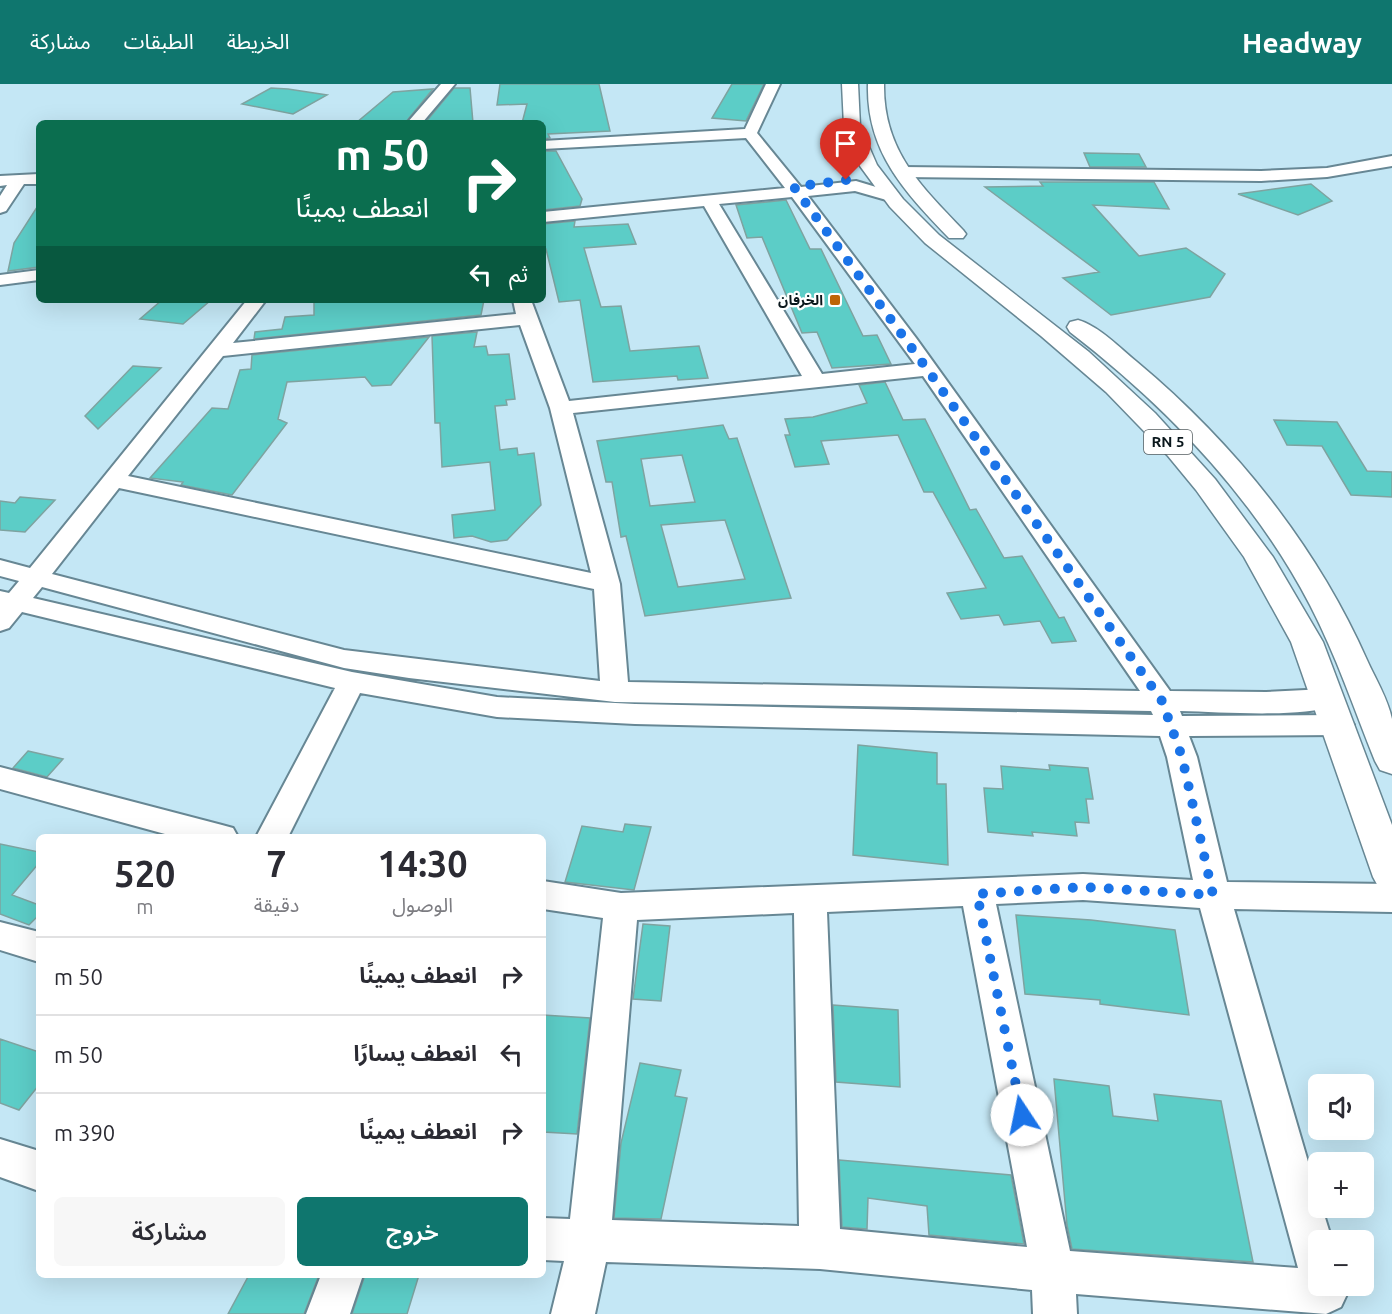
<!DOCTYPE html>
<html lang="ar">
<head>
<meta charset="utf-8">
<style>
	:root { --surface:#fff; --page:#f7f7f7; --text:#2b2b33; --muted:#7c7c81; --line:#e1e1e2; --accent:#0f766e }
	body { margin:0; font-family:Ubuntu,"Noto Sans Arabic",sans-serif; background:var(--page); color:var(--text); direction:rtl; height:100vh; display:flex; flex-direction:column; font-size:22px; white-space:nowrap }
	* { box-sizing:border-box; margin:0 }
	p { font-size:20px; color:var(--muted) }
	.icon { flex:none; width:33px; height:33px; fill:none; stroke:currentColor; stroke-width:2; stroke-linecap:round; stroke-linejoin:round }
	.map { position:relative; flex:1; overflow:hidden; direction:ltr }
	.panel { position:absolute; left:36px; top:750px; width:510px; height:444px; display:flex; flex-direction:column; background:var(--surface); border-radius:9px; box-shadow:0 6px 24px #0002; direction:rtl }
	.panel>* { flex:none }
	.top-card { position:absolute; left:36px; top:36px; width:510px; height:183px; border-radius:9px; box-shadow:0 6px 24px #0002; direction:rtl; background:#0b6e4f; color:#fff; overflow:hidden }
	.controls { position:absolute; left:1308px; top:990px; display:grid; gap:12px }
	.controls a { display:grid; place-items:center; width:66px; height:66px; border-radius:9px; background:var(--surface); box-shadow:0 6px 24px #0002; font-size:30px }
	.pin { position:absolute; display:grid; place-items:center; width:51px; height:51px; color:#fff; margin:-62px -26px; border-radius:50% 50% 50% 0; rotate:-45deg; box-shadow:0 0 6px #0007 }
	.pin .icon { rotate:45deg }
	.me { position:absolute; width:66px; margin:-33px; rotate:349deg; stroke-linejoin:round; filter:drop-shadow(0 0 4px #0008) }
	.turn { display:flex; align-items:center; gap:21px; height:126px; padding:0 18px; font-size:27px }
	.turn .icon { width:78px; height:78px; stroke-width:2.5 }
	.turn b { display:block; font-size:42px; line-height:51px }
	.then { display:flex; align-items:center; height:57px; padding:0 18px; background:#0003; gap:12px; font-size:22px }
	.eta { display:flex; justify-content:space-evenly; align-items:center; height:102px; text-align:center }
	.eta b { font-size:36px; font-weight:600; line-height:42px }
	.cta { display:flex; gap:12px; margin-top:auto; padding:12px 18px }
	.cta a { flex:1; height:69px; border-radius:9px; background:var(--accent); color:#fff; font-size:24px; font-weight:600; line-height:69px; text-align:center }
	.cta a+a { background:var(--page); color:var(--text) }
	ul { padding:0; list-style:none }
	li { display:flex; align-items:center; gap:18px; height:78px; padding:0 18px; border-top:2px solid var(--line) }
	li div { flex:1 }
	li b { display:block; font-size:22px }
	li em { font-style:normal }
	header { display:flex; align-items:center; gap:36px; box-sizing:border-box; height:84px; padding:0 30px; background:var(--accent); color:#fff }
	header strong { font-size:28px }
	nav { display:flex; gap:33px; margin-inline-start:auto; font-size:21px }
	.map>svg:first-child { display:block }
</style>
</head>
<body>
<header>
<strong>Headway</strong>
<nav><a>الخريطة</a><a>الطبقات</a><a>مشاركة</a></nav>
</header>
<div class="map">
<svg width="1392" height="1230" viewBox="0 0 1392 1230">
	<rect width="100%" height="100%" fill="#c4e7f5"/>
	<path fill="#5ccdc7" stroke="#7ea3a0" stroke-width="1.5" fill-rule="evenodd" d="M500 0H599L610 47 548 50 550 54 543 55V39H522L527 20 497 21Z
		M732 0H764L746 37 712 34Z
		M271 4 288 5 327 11 293 30 242 20Z
		M454 4H470L473 39H425Z
		M433 5 405 39H356L393 8Z
		M543 67H556L582 115 580 122 543 126Z
		M1084 69 1139 70 1146 83H1090Z
		M1040 98H1154L1169 125 1093 121 1139 172 1186 164 1225 190 1210 213 1111 231 1063 194 1099 188 985 103 1043 102Z
		M1311 100 1332 117 1298 131 1238 110Z
		M786 116 810 165H821L863 252 877 251 891 280 832 284 817 248 802 249 762 153 747 154 736 121Z
		M39 120V183L8 187 14 159Z
		M575 137 574 143 628 140 636 160 584 164 601 223 621 222 630 267 699 262 708 294 678 296 677 292 593 298 580 216 559 218 546 165H543V140Z
		M162 216H211L183 240 140 235Z
		M314 216H484L481 231 254 255 255 248 282 245 285 233 314 231Z
		M477 248 474 263 486 262 488 271 509 270 515 315 506 316 507 321 495 322 500 366 517 364 518 371 534 369 541 421 507 456 491 458 472 452 454 454 452 431 495 426 490 378 442 383 440 339H435L432 252Z
		M429 253 391 301 372 302 365 293 287 298 278 335 287 339 232 411 181 401 183 398 150 394 212 324 228 325 240 286 251 285 252 271Z
		M133 282 161 284 98 345 85 332Z
		M885 298 903 336 925 335 970 426 976 425 1004 474 1022 472 1059 534 1064 533 1076 557 1052 559 1040 537 1004 541 999 531 961 535 947 509 986 504 933 408H924L898 351 821 357 829 380 795 383 785 351H790L785 335 813 333 867 319 859 301Z
		M1274 336 1337 338 1367 387 1392 388V413L1351 411 1322 362 1287 361Z
		M723 341 729 355 737 354 791 514 645 532 626 452 621 453 612 398H606L597 357ZM682 371 695 418 650 422 641 375ZM725 436 745 495 678 503 661 441Z
		M20 413 55 416 25 448 0 446V417L15 419Z
		M858 661 937 669V700H946L948 781 853 771Z
		M28 667 63 675 47 693 13 684Z
		M1049 681 1088 684 1093 715H1086L1089 739 1075 738 1077 752 1032 748 1033 752 988 748 984 704 1003 705 1001 682 1050 686Z
		M625 740 651 743 634 806 565 798 582 742 623 748Z
		M0 760 39 768V779L12 811 39 821V831L29 841 0 830Z
		M1016 831 1091 836 1175 846 1189 931 1100 920V916L1025 910Z
		M643 840 670 842 661 917 633 915Z
		M833 921 898 926 900 1003 836 998Z
		M543 931 590 934 577 1050 543 1048Z
		M0 955 39 968V1001L19 1026 0 1019Z
		M640 979 681 986 675 1012 687 1014 661 1135 614 1134 621 1059Z
		M1054 995 1109 1002 1113 1032 1158 1037 1154 1010 1221 1017 1253 1178 1072 1165 1067 1141Z
		M839 1076 1011 1091 1024 1160 929 1151 927 1122 868 1114 867 1145 842 1143Z
		M249 1191H319L304 1230H228Z
		M365 1191H419L407 1230H352Z"/>
	<g fill="none" stroke-linecap="round" stroke-linejoin="round">
		<defs>
			<path id="minor" d="M441 0H455L422 39H407Z
				M766 0H780L757 49 801 103 856 97 896 109 898 112 890 117 855 107 808 112 916 254 1170 607 1266 608 1326 605 1336 608 1340 615 1336 622C1295 634 1224 628 1180 627L1182 632 1339 631 1349 634 1354 641 1349 648 1339 651 1189 652 1197 673 1227 798 1392 800V828L1234 825 1318 1112V1124H1322L1332 1156H1318V1202H1345L1348 1208 1341 1223 1326 1230 1076 1210 1077 1230H1033L1032 1206 820 1185 606 1178 595 1230H551L564 1177 543 1176V1134L570 1135 603 834 543 825V797L621 809 1083 790 1193 796 1167 673 1160 652 635 640 497 633 360 609 288 753H256L335 604 22 528 9 544 0 547V507L9 509 19 497 0 492V476L30 484 247 216H266L233 259 516 230 513 216H531L569 317 802 292 704 122 543 138V128L785 104 746 54 543 65V57L745 45ZM792 113 915 280 822 290 719 120ZM520 241 550 324 591 489 128 392 223 272ZM923 292 1140 607 628 598 620 500 573 329ZM119 404 594 505 600 597 344 566 52 490ZM42 503 344 584 409 594 615 618 1151 627 1153 631 635 620 497 613 352 588 33 514ZM1083 816 1200 824 1298 1184 1070 1167 996 820ZM963 822 1027 1163 840 1145 827 828ZM794 829 799 1142 612 1136 637 836Z
				M1392 72V82L1327 93 1261 97 902 93 894 88 902 83 1261 87 1327 84Z
				M39 90V100H24L6 127 0 129V112L7 101 0 102V92Z
				M39 186V196L0 201V191Z
				M0 683 222 741 233 744 238 753H176L0 705Z
				M0 838 39 848V878L0 866Z
				M0 1055 39 1067V1107L0 1093Z
				M321 1191H363L350 1230H306Z"/>
			<path id="highway" d="M842 0H858L860 42 877 81 903 115 939 151 1089 268 1155 329 1215 395 1273 473 1323 558 1392 741V808L1379 804 1373 793 1291 558 1244 473 1196 406 1168 372 1106 308 1041 252 925 159 890 123 860 82 844 42Z
				M868 0H884C883 66 920 101 963 146L966 150 963 154H949C905 108 866 68 868 0Z
				M1078 236C1099 242 1120 264 1137 278 1234 359 1316 461 1367 576 1375 594 1388 615 1392 635 1392 651 1392 673 1392 690L1380 686 1375 677C1354 625 1336 571 1310 521 1253 412 1166 322 1070 248L1067 243 1070 238Z"/>
		</defs>
		<use href="#minor" stroke="#678794" stroke-width="4"/>
		<use href="#highway" stroke="#678794" stroke-width="3"/>
		<use href="#minor" fill="#fff" fill-rule="evenodd"/>
		<use href="#highway" fill="#fff" fill-rule="evenodd"/>
	</g>
	<g fill="none" stroke-linecap="round" stroke-linejoin="round">
		<path stroke="#1a73e8" stroke-width="10" stroke-dasharray="0 18" d="M846 96 794 103 927 285 1162 617 1182 673 1213 811 1083 803 977 810 1022 1031"/>
	</g>
	<rect fill="#be6406" stroke="#fff" stroke-width="2" x="829" y="210" width="12" height="12" rx="3"/>
	<g text-anchor="middle" stroke-width="4.5" stroke-linejoin="round" paint-order="stroke">
		<g font-size="14" font-weight="bold" fill="#0a171c" stroke="#fff" text-anchor="end">
			<text x="823" y="221">الخرفان</text>
		</g>
		<rect fill="#fff" stroke="#545d60" stroke-width="1.5" x="1144" y="346" width="48" height="24" rx="4.5"/>
		<g font-size="15" font-weight="bold" fill="#0a171c">
			<text x="1168" y="363">RN 5</text>
		</g>
	</g>
</svg>
<div class="controls">
<a><svg class="icon" aria-label="sound" viewBox="0 0 24 24"><path d="M4 9h4l5-4v14l-5-4H4zM17 9q2 3 0 6"/></svg></a>
<a>+</a>
<a>−</a>
</div>
<div class="pin" style="left:846px;top:96px;background:#d93025"><svg class="icon" aria-label="arrive" viewBox="0 0 24 24"><path d="M6 21V4h12l-3 4 3 4H6"/></svg></div>
<svg class="me" style="left:1022px;top:1031px" viewBox="-20 -20 40 40"><circle r="19" fill="#fff"/><path d="M0-13L10 11 0 6-10 11z" fill="#1a73e8"/></svg>
<div class="top-card">
<div class="turn"><svg class="icon" aria-label="right" viewBox="0 0 24 24"><path d="M7 20v-9h11M14 6l5 5-5 5"/></svg><div><b>50 m</b>انعطف يمينًا</div></div>
<div class="then">ثم<svg class="icon" aria-label="left" viewBox="0 0 24 24"><path d="M17 20v-9H6M10 6l-5 5 5 5"/></svg></div>
</div>
<section class="panel">
<div class="eta">
<div><b>14:30</b><p>الوصول</p></div>
<div><b>7</b><p>دقيقة</p></div>
<div><b>520</b><p>m</p></div>
</div>
<ul>
<li><svg class="icon" aria-label="right" viewBox="0 0 24 24"><path d="M7 20v-9h11M14 6l5 5-5 5"/></svg><div><b>انعطف يمينًا</b></div><em>50 m</em></li>
<li><svg class="icon" aria-label="left" viewBox="0 0 24 24"><path d="M17 20v-9H6M10 6l-5 5 5 5"/></svg><div><b>انعطف يسارًا</b></div><em>50 m</em></li>
<li><svg class="icon" aria-label="right" viewBox="0 0 24 24"><path d="M7 20v-9h11M14 6l5 5-5 5"/></svg><div><b>انعطف يمينًا</b></div><em>390 m</em></li>
</ul>
<div class="cta"><a>خروج</a><a>مشاركة</a></div>
</section>
</div>
</body>
</html>
